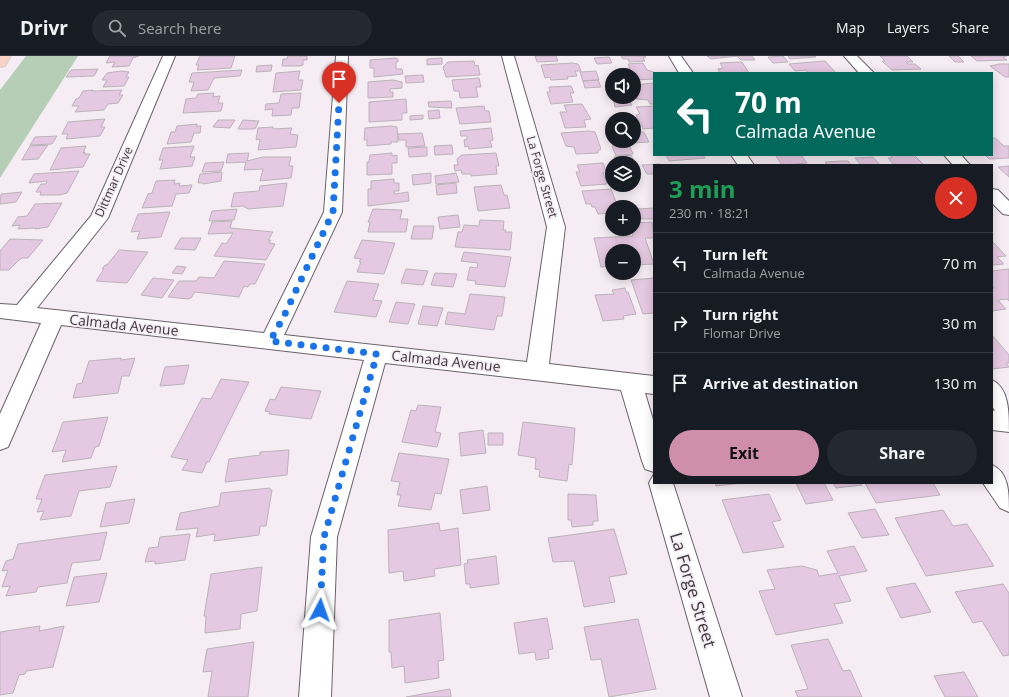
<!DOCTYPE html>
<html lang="en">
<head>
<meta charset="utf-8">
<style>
	:root { --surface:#171b24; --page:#242831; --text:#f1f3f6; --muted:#9ea1a6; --line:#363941; --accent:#cf8eaa }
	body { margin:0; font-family:"Open Sans",sans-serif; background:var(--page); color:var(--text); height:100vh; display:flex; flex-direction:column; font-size:15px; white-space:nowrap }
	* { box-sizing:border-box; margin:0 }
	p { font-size:13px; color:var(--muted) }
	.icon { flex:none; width:22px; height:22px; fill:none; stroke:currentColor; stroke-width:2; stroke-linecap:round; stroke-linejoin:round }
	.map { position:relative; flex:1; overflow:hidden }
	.sheet { position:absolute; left:653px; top:108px; width:340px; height:320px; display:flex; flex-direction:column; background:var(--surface); border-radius:0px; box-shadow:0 2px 10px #0003 }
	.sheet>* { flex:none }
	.top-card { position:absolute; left:653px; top:16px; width:340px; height:84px; border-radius:0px; box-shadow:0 2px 10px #0003; background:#00695c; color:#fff; overflow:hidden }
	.fabs { position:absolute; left:605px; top:12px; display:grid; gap:8px }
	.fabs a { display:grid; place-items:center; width:36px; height:36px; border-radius:50%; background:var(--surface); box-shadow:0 2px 10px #0003; font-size:20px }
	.pin { position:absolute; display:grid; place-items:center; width:34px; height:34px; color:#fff; margin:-41px -17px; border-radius:50% 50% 50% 0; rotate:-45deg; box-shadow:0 0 4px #0007 }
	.pin .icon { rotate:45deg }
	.me { position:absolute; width:44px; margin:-22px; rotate:4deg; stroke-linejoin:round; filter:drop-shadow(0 0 3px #0008) }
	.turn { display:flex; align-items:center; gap:14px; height:84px; padding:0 16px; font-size:18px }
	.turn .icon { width:52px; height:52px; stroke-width:2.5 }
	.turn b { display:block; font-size:28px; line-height:34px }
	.round { display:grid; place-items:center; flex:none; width:42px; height:42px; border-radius:21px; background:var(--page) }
	.headline { display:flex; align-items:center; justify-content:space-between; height:68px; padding:0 16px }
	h1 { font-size:24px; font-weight:700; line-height:30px; color:#1e9e55 }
	.button { display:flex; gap:8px; margin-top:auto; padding:8px 16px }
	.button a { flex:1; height:46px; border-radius:24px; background:var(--accent); color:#111; font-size:16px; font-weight:700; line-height:46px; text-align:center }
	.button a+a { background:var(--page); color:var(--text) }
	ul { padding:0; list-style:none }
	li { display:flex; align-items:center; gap:12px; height:60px; padding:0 16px; border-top:1px solid var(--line) }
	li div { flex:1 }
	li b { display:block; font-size:15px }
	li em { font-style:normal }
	header { display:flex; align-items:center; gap:24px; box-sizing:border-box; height:56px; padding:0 20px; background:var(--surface); border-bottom:1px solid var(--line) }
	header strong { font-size:19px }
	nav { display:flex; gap:22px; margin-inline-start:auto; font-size:14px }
	.search { width:280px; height:36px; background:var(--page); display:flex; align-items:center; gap:10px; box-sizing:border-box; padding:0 14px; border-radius:22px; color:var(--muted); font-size:15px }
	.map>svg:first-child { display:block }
</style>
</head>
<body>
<header>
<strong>Drivr</strong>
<div class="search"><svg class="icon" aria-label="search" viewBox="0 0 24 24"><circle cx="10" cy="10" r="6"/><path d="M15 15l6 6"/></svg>Search here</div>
<nav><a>Map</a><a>Layers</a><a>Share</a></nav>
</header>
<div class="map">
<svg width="1009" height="641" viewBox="0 0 1009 641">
	<rect width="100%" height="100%" fill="#f6edf4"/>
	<path fill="#b5ceb5" d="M26 0H78L0 122V34Z"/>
	<path fill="#e5c8e1" stroke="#bbb3ba" d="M110 0H139L133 2 129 10 112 11 115 6 106 7Z
		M200 0H235L231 12 197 14 199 9H196Z
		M288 0H307V4H303V9L300 10H282L283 3H287Z
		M535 0H556L558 5 537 6Z
		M621 0H645L646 1 643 2 645 5 629 6 628 3H623Z
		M707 0H752L755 4H741L737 0 711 3Z
		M783 0 788 6 773 7 768 1Z
		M788 0H815L816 1 790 3Z
		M880 0H907L913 6H906L908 8H915L921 13 892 14 882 5H885Z
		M949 0H958L964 6H955Z
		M971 0H1007L1003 1 1007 4 977 5Z
		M609 1 612 7 597 8 594 2Z
		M396 2 398 3V6H396V13H402L403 18 374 21V12H370V4Z
		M442 2V8L427 9V3Z
		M474 5 475 10 478 9 480 19 446 21 443 11 448 6Z
		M825 5 836 17H808L806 14 795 15 789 8Z
		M742 6 749 17H720L718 13 723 12 720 7Z
		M572 7 578 8 581 15H575L577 20 567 21 568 23 551 24 550 21 545 22 541 9Z
		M643 7 647 14 654 16V23L634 24V19H619H624L621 13 630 12 628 8Z
		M999 8H1009V21H1005L990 10Z
		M272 9 271 15 256 16 257 10Z
		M98 13 94 20 66 21 71 14Z
		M242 14 240 20 214 22 208 34 191 35 194 26H189L192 17Z
		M121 15 129 16 126 21H129L124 30 103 31 107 24H102L107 17Z
		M300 15 298 24H303L301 34 273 36 276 17Z
		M596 15 599 24 583 25 580 16Z
		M423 19 424 26 406 27 405 20Z
		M479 22 481 31H476L478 41 460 42 459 35H454L452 24Z
		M393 24 402 26V32L390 33V36H393V41L368 42V26Z
		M598 24 601 31 585 32 583 25Z
		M654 27V48H650L648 44 628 42 632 49 615 51 613 41H634V29Z
		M571 30 574 37H570L573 46 551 48 547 36H550L549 31Z
		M93 34 92 35 122 34 119 39H123L118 47 108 48 104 54 75 56 79 50H72L76 43 79 42 83 35Z
		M214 37 213 41 220 40 218 47H223L221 55 183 57 186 43 196 42 198 38Z
		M301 37 299 52H292L291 59 272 60 273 53 265 54 266 48 279 47 281 38Z
		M406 43 407 57H402V64L369 66V46Z
		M451 45 452 52 429 51 428 46Z
		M582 48 591 63 584 64 586 71 565 72 560 56H567L564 49Z
		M484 50 485 55H489L491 66 460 68 456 52Z
		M654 50V72L643 73 636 59 640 58 636 51Z
		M439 54 440 62 429 63 428 55Z
		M423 59V63L410 64V60Z
		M105 63 101 71H105L100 80 66 83 68 78H62L68 66Z
		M218 64H235L230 72 213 71Z
		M243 64 259 65 255 73H238Z
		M197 68 196 70H201L200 77H194L191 86 167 88 171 76H175L177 70Z
		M391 70 397 71 398 86H391V88L367 90V84H364L365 72Z
		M273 71V73L292 72 290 78 298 79 296 91 258 94 260 83 256 84 258 72Z
		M491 72 493 84 490 85 492 91 469 93 468 90 465 91 464 84 467 83V80H461L460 75Z
		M589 75 595 76 601 93 598 95V97L576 98 574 91 566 90 561 77Z
		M634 76H644L649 86 632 87 631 85H634Z
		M422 77 425 90 406 91V84H399L398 78Z
		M57 80 52 88 30 89 35 81Z
		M992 82H995L1004 90H1009V102L989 103 985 99H992Z
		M48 89 38 103 22 104 30 90Z
		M452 89 453 98 435 99 434 90Z
		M629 89 633 98 616 100 612 90Z
		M86 90 83 97 85 96 84 98H90L83 111 50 114 61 92Z
		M194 90 190 101H195L192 110 160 113 163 104H159L163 92Z
		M427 91V100L409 101 408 92Z
		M249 97 247 105 263 101H291L289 110H293L291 122 260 125 263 113 244 114 246 106 226 107 228 98Z
		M392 97V100L397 99V107H392V118L367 119V106H369L370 99Z
		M496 97 499 110H496L497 118 471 120V118H462L461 114 455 115 454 109H458L457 103 462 99Z
		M631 99 635 108 616 107 614 101Z
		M666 99H703L705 102 669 105Z
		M775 99H801L807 107 782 109Z
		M890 99H914L924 109H894L888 102H892Z
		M873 101 880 109H861L855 102Z
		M843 105H848L851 109H827L825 106Z
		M224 106 221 115 202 116 205 107Z
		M603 107 607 117H603L607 128 581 130 576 116H580L577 109Z
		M660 108V109H654V118H647L642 109Z
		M1009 110V121L998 111Z
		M79 115 67 137 59 139H40L41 136H36L41 128H46L47 125 29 127 34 118Z
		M222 116 221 125 203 128V127H198L200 118Z
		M431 117V127L413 129 412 119Z
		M456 117 459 126 436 128 435 120Z
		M394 123V127H399V135H394L395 138 408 136 409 145 368 150V133H371V125Z
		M175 124 174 128 180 127 179 130 192 129 189 137 176 138 172 150 142 152 148 138 152 137 156 125Z
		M287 127 283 150 248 153 243 150 231 151 234 137 259 135 260 130Z
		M456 127 457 137 437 139 436 129Z
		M501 129 504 139H507L510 152 478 155 474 131Z
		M611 133 618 151H612V157L598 158 595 151H592L591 148H586L582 135Z
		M22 136 16 146 0 148 1 138Z
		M62 147 48 171 35 173 36 172 18 173 20 169 12 170 18 161 27 160 35 148Z
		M654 152V163H641L638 153Z
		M237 153 234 164 209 165 212 155Z
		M373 153 402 154 400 163H408L406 176H368L370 166H368Z
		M170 156 161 181 137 183 140 175 131 176 138 158Z
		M458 159 460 171 440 173 438 161Z
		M480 164 504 165 503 174H506L505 176H512L510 194 455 191 458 176H462L464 169 479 170Z
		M232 165 230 172 273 176 268 184H271L269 187 275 188 266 204 214 200 222 187 226 188 233 177 208 178 212 166Z
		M652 166 654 182H645L654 208 634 209V195H612V210L601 211 594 182 633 180 631 173H634V167Z
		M414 170H434L432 183H411Z
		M181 182H201L195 194 174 193Z
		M10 183 43 184 28 202H22L18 205 9 214H0V195Z
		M362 184 395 187 384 218 357 216 361 206H359L361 203 354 202Z
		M992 185 1006 200 997 201 1004 208 992 209Z
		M119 194 148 196 127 227 96 225 104 213H102L105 209H107Z
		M464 196 511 201 505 231 475 228 476 225 467 224 470 211 477 212 478 207 461 205Z
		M224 205 265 208 255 228H250L248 231 244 230 239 241 195 236 191 242 188 243 168 241 179 225H196L199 221 214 222Z
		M177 210 186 211 182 218 172 217Z
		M406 213 428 215 423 229 401 227Z
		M1009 213V245L1007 243 998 244 1006 253 992 255V232H994L992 229V215Z
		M435 217 457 218 453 231 431 229Z
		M153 222 174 224 162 242 141 239Z
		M654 222V257L643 258 631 224Z
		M347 225 379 228 373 244 382 245 376 261 334 256Z
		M625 232 626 236H628L636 258 623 260 624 263 603 265 595 239 614 238 612 234Z
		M470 238 505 241 502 260H497L494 274 445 268 448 256 465 258Z
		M396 246 415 248 408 268 389 266Z
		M423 250 443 252 437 270 418 268Z
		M992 279 1009 299V307H1006L1009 311 992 313Z
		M121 302V304L135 302 129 320H122L118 337 73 342 77 328 82 327 89 305Z
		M189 309 184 328 160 330 165 311Z
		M221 323 249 326 209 406H207L202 417 182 414 188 404 171 401 202 342 211 343Z
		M281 331 321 335 311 363 269 358 270 356 265 355 270 343 275 344Z
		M418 349 441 351 435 376 441 377 437 391 402 386 411 354 416 355Z
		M108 361 99 390 95 391 91 402 62 406 66 394 52 396 63 366Z
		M523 366 575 372 572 409 569 408 567 425 539 421 540 414 535 413 536 402 518 399Z
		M483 374 486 397 461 400 459 377Z
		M488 377H503V389H488Z
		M289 394 287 419 225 426 229 403 260 399V396Z
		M399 397 449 403 441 438 435 437 431 454 398 450 401 439H397L400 426 391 425Z
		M117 410 110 431 79 435 71 460 40 464 44 455 37 456 42 443H36L45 419Z
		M715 427H742L716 430Z
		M796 427H824L833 444 806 448Z
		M833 427H861L862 429 836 432Z
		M865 427H933L940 439 876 447Z
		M487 430 490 454 463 458 460 434Z
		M270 432V434H272L266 470H260L259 479 214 485 215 478 196 481 198 472 176 474 180 457 219 450 221 437Z
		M568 438 596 439 598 465H593V469L572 471 571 464H568Z
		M769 438 781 464 772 466 784 491 743 497 722 444Z
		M135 443 129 467 100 471 106 447Z
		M875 453 889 479 862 482 848 457Z
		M943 454 953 470 967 468 994 510 926 520 895 462Z
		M439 467 440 475 458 472 461 509 434 513 435 520 404 525 403 515 389 517 388 474Z
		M614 473 627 518 609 521 615 546 584 551 574 505 553 506 548 482Z
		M107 476 100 504 72 507 67 527 38 531 36 536 6 540 10 530 2 531 8 514 2 515 6 505 13 503 18 488Z
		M190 478 185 504 155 508V505L145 506 149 492 158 491 160 481Z
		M854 490 867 515 839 520 851 545 834 548 843 567 776 579 759 535 775 533 767 514 802 510 817 514 819 520 838 517 827 495Z
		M496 500 499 528 470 532V528H466L464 508 468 507 467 504Z
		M262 511 257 555 241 558 240 573 205 577 206 560H204L211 518Z
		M107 517 99 546 66 550 74 521Z
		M915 527 931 556 901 562 886 532Z
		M1003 528 1009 537V599L1003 600 982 565 973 567 955 536Z
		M440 557 444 604 438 605 439 622 405 627 404 610 392 612 391 596H389V564Z
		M547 562 553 593 548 594 549 602 536 604 535 596 519 598 514 567Z
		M638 563 656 633 609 641 601 603 591 604 584 571Z
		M40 570 39 575 64 570 53 611 26 615 25 618 19 619 13 637 0 639V576Z
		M828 583 843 615 850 614 862 641H798L795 635 808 633 791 589Z
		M254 586 248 641H208L212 615 203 616 207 593Z
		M964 616 978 641H945L934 620Z
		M450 633 451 641H406Z"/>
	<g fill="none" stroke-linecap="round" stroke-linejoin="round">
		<defs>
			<path id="minor" d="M163 0H175L108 162 37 252 264 277 324 156 336 0H348L342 156 284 279 527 306 547 171 502 0H514L565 171 549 308 654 320V338L645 337 654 367V416L645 413 642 405 621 334 385 307 337 481 331 641H299L311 481 364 304 61 269 8 391 0 394V358L41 267 0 262V248L17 249 91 160Z
				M669 0H681L693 17H679Z
				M844 0H857L874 17H859Z
				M731 99H747L754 109H738Z
				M944 99H961L970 109H953Z
				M992 133 998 134 1009 145V159L1003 158 992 147Z
				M992 324C1009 332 1009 356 1009 376L992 374V354L995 355 992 350Z
				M992 409C1009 417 1009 436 1009 456L1000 452 983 427H992Z
				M654 418V427H673L742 641H710L649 427Z"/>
			<path id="major" d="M0 0H11L5 10 0 11Z"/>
		</defs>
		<use href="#minor" stroke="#6a6269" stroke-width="2"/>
		<use href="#major" stroke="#d0cfd0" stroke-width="2"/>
		<use href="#minor" fill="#fff" fill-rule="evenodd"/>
		<use href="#major" fill="#f8d1c7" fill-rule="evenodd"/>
	</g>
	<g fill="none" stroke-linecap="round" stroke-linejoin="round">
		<path stroke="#1a73e8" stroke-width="7" stroke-dasharray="0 12.6" d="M320 554 324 481 377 298 270 285 283 262 333 156 339 47"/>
	</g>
	<g text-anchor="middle" stroke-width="3.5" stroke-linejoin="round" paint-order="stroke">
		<g font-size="12" fill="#3c383b" stroke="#f6edf4">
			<text transform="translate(542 121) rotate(74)" y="4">La Forge Street</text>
			<text transform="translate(114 126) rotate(-66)" y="4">Dittmar Drive</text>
		</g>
		<g font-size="14" fill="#3c383b" stroke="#f6edf4">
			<text transform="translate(124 269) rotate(6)" y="5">Calmada Avenue</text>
			<text transform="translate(446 305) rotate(6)" y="5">Calmada Avenue</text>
		</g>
		<g font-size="17" fill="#3c383b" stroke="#f6edf4">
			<text transform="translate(693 534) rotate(73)" y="6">La Forge Street</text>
		</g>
	</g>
</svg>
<div class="fabs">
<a><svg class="icon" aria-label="sound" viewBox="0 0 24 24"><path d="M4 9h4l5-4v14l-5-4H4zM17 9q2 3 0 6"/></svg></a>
<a><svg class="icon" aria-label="search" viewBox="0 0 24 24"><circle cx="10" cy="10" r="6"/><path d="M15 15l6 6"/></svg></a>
<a><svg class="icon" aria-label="layers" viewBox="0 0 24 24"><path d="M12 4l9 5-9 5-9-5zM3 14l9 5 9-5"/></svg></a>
<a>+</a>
<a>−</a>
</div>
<div class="pin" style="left:339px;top:47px;background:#d93025"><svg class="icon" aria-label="arrive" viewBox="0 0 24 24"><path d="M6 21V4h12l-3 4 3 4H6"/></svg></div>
<svg class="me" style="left:320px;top:554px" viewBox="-20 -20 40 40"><path d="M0-17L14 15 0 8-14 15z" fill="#1a73e8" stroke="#fff" stroke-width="4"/></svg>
<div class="top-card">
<div class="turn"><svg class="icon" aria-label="left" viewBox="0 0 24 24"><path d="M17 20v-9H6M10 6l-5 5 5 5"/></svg><div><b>70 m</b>Calmada Avenue</div></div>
</div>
<section class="sheet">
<div class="headline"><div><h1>3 min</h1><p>230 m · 18:21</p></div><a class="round" style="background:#d93025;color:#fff"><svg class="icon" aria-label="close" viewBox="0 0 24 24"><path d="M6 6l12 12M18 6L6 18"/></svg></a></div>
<ul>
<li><svg class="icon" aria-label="left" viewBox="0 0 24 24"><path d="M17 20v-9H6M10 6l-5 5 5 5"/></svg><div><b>Turn left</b><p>Calmada Avenue</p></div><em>70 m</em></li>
<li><svg class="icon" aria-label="right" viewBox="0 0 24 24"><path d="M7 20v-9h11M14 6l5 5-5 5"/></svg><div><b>Turn right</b><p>Flomar Drive</p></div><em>30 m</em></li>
<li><svg class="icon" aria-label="arrive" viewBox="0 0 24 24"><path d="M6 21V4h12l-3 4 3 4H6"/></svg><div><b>Arrive at destination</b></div><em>130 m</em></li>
</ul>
<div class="button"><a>Exit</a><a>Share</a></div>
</section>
</div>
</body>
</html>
